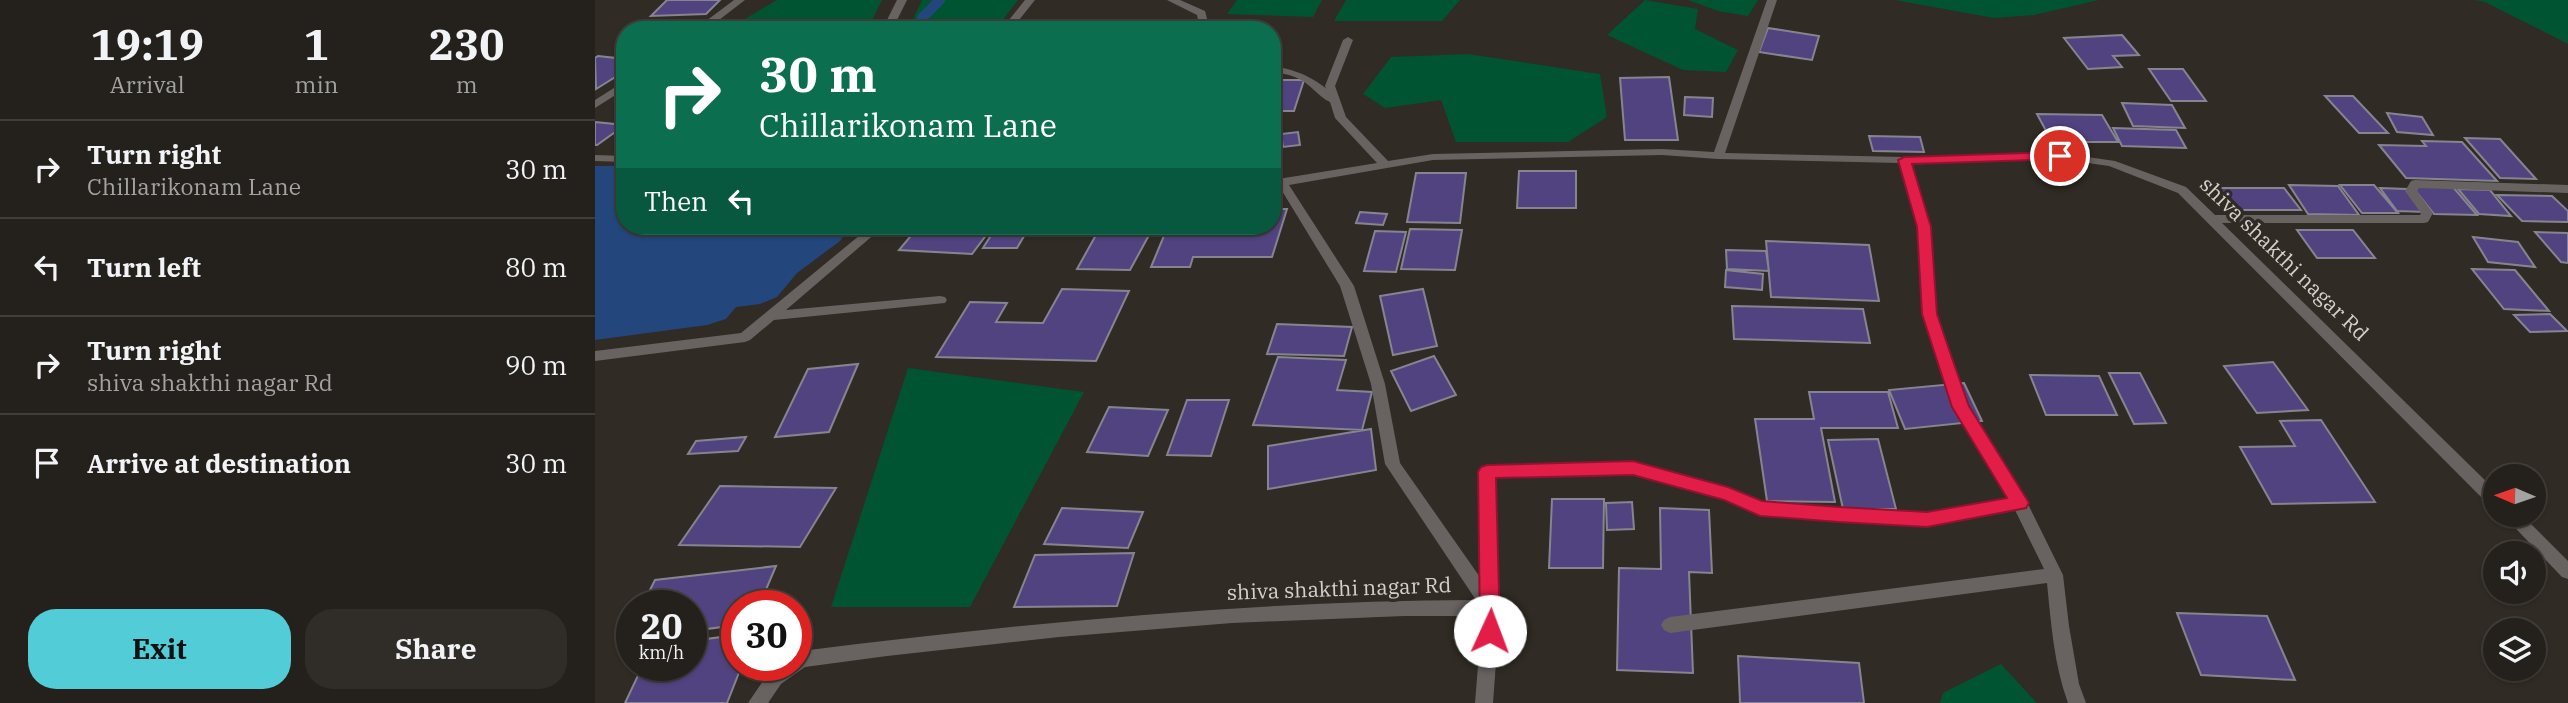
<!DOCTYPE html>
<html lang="en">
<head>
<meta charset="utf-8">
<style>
	:root { --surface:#24201b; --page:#302d28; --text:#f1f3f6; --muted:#a3a3a3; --line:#413e3a; --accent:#52ccd6 }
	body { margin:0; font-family:"IBM Plex Serif",serif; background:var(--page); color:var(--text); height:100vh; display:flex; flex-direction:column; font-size:26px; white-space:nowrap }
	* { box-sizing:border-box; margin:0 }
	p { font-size:23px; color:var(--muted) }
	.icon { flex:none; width:38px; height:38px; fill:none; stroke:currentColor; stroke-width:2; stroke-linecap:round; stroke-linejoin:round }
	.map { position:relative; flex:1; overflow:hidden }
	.side { display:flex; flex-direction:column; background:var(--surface); width:595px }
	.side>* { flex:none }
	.guide { position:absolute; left:21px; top:21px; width:665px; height:214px; border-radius:28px; box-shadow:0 2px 5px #0004,0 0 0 2px var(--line); background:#0b6e4f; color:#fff; overflow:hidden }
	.needle { width:46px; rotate:272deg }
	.fabs { position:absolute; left:1888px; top:464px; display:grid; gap:14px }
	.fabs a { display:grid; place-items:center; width:63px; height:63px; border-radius:50%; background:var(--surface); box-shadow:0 2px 5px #0004,0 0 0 2px var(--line); font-size:35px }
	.speed { position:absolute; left:21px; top:590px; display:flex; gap:14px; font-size:35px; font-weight:700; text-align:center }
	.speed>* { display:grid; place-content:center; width:91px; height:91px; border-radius:50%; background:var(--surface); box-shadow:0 2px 5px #0004,0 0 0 2px var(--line); line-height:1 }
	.speed small { font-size:18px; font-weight:400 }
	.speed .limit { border:10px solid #d22; background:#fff; color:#111 }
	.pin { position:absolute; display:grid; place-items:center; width:60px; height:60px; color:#fff; margin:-30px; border:4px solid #fff; border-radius:50%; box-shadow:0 2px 7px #0007 }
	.me { position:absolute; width:77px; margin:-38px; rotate:2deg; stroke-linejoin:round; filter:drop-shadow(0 0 5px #0008) }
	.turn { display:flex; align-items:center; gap:24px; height:147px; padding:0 28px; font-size:32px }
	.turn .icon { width:91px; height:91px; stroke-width:2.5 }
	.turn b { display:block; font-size:49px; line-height:60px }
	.then { display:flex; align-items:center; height:66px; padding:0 28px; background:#0003; gap:14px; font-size:26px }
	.eta { display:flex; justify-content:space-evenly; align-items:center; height:119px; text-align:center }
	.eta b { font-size:42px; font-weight:800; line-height:49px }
	.action { display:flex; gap:14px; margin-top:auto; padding:14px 28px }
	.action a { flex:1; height:80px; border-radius:28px; background:var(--accent); color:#111; font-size:28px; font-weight:800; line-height:80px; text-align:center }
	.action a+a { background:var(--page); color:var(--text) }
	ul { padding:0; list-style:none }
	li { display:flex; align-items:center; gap:21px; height:98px; padding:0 28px; border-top:2px solid var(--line) }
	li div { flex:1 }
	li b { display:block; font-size:26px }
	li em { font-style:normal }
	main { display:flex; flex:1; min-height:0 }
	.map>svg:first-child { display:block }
</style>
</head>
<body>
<main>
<section class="side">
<div class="eta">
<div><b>19:19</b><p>Arrival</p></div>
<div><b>1</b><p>min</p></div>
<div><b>230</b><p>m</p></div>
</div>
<ul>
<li><svg class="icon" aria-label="right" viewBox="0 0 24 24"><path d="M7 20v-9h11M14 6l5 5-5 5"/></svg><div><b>Turn right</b><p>Chillarikonam Lane</p></div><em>30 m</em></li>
<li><svg class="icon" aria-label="left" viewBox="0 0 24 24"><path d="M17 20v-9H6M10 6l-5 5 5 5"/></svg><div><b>Turn left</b></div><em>80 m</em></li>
<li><svg class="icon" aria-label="right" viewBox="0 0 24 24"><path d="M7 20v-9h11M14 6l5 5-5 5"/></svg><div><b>Turn right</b><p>shiva shakthi nagar Rd</p></div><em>90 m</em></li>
<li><svg class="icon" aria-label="arrive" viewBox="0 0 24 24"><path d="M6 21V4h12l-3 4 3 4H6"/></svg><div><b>Arrive at destination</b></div><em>30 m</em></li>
</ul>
<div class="action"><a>Exit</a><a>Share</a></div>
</section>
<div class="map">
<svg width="1973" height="703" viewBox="0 0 1973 703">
	<rect width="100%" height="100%" fill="#302b24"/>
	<path fill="#005431" d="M182 0H287L272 30H131Z
		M327 0H423L400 30H313Z
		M642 0H727L718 17 632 14Z
		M751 0H865L847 21H739Z
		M1050 0 1103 9 1100 29 1143 50 1131 72 1088 70 1012 35Z
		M1093 0H1163L1153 16 1123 11Z
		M1300 0H1504L1439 15 1399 18Z
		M1880 0H1973V44L1890 2Z
		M873 54 1005 74 1012 117 973 142H861L846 100 790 108 768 94 796 57Z
		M313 368 489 392 375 607H236Z
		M1406 664 1442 703H1345L1348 693Z"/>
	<path fill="#23477c" d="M0 166H30V226H256L245 241 202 273 182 297 165 304 141 307 131 319 112 325 0 340Z"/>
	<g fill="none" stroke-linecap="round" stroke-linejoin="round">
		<path stroke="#23477c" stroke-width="10" d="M328 30 327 18 345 0"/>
	</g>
	<path fill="#514380" stroke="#86858f" stroke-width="2" d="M72 0H125L111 14 56 16Z
		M1173 28 1224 36 1217 60 1164 52Z
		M1527 35 1544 55 1518 56 1527 67 1493 69 1469 38Z
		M3 56 30 59V71L1 89 0 58Z
		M1554 69H1588L1611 101H1576Z
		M1074 77 1083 140H1030L1025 78Z
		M677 80H709L699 111H677Z
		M1730 96H1758L1793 133H1764Z
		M1090 97 1118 98 1117 117 1089 115Z
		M1527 103 1577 105 1590 128 1538 126Z
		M1792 113 1827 117 1838 135 1802 132Z
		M1442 114 1507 115 1523 142H1457Z
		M0 122 30 125 2 145H0Z
		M1518 128 1581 130 1591 148 1527 146Z
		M703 132 705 145 688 147 686 134Z
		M1274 136 1325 137 1329 152 1278 151Z
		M1870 138 1905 139 1941 179 1905 178Z
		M1827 141 1867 142 1902 181 1811 178 1784 145 1831 146Z
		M924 171H981V208H922Z
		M821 173H871L865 223 812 222Z
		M1694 185 1743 186 1764 215 1713 214Z
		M1745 185H1779L1803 213H1767Z
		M1816 185 1858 187 1882 215 1839 214Z
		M1616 188H1689L1706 210H1631Z
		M1785 188 1812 189 1830 212 1802 211Z
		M1863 189 1895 190 1916 216 1884 214Z
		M1902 195 1957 196 1973 211V222L1927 221Z
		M677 209H692L677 257H598L595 267H556L573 226H677Z
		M765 212 792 214 788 225 761 223Z
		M324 226H398L377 254 304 250Z
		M402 226H435L422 248H388Z
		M506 226H559L535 270 482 269Z
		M815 229 867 230 860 270 806 269Z
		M1702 230H1758L1780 258H1722Z
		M780 231 811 232 801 272 769 271Z
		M1940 232 1973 233V263L1966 262Z
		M1878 237 1923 242 1940 267 1893 262Z
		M1171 241 1274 245 1284 301 1176 297Z
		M1131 250 1171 251 1174 271 1132 269Z
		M1877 269 1920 270 1954 311 1909 309Z
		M1131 270 1168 274 1167 290 1130 287Z
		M467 289 534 291 501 361 341 357 375 302 412 303 401 322 448 323Z
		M828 289 842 346 798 355 785 296Z
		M1137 306 1268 309 1275 343 1139 339Z
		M1955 314 1972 331 1935 332 1919 315Z
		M682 324 757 327 749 356 672 354Z
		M839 356 861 395 816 411 796 371Z
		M683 357 751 360 742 390 777 392 767 430 658 425Z
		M1678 362 1713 410 1662 413 1629 366Z
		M263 364 234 432 180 437 213 369Z
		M1514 373H1545L1571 423 1539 424Z
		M1435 375 1504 376 1522 415H1451Z
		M1369 383 1387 421 1310 429 1294 390Z
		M1214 392H1293L1303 428H1226L1240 502 1172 501 1160 419H1219Z
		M592 400H634L616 456 572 455Z
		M514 407 573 410 553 456 492 452Z
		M1726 420 1780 502 1677 504 1645 447 1700 446 1685 421Z
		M776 429 781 470 673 489V446Z
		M151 437 143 451 93 454 101 441Z
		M1283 439 1301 509H1248L1233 440Z
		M125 486 241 488 205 547 84 545Z
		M957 499H1009L1008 568H954Z
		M1037 502 1039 529 1012 530 1011 503Z
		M467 508 548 512 533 548 449 544Z
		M1065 508 1114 510 1117 573 1094 572 1098 673 1022 670 1024 568 1066 569Z
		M539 553 522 606 419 607 440 555Z
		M181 566 164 606H142V625L96 631V606H47L60 580Z
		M1582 613 1672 616 1700 680 1606 675Z
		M142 635V665H147L132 703H30L48 665H96V641Z
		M1143 656 1264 663 1269 703H1145Z"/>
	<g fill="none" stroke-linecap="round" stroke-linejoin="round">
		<path fill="#686361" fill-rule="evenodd" d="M572 0H585L610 11 615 30H605L602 15Z
			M677 66C705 70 727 81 745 102L744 104C730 105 718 86 706 80 697 75 687 73 677 72Z"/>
		<path fill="#686361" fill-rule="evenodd" d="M139 0H150L111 30H99Z
			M302 0H312L297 30H287Z
			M430 0H440L416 30H406Z
			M1172 0H1182L1130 153 1309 157 1465 153 1520 161 1591 187 1620 215H1825L1826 213 1810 191 1816 181 1820 180 1973 185V193L1824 188 1822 191 1838 213 1833 222 1829 223H1627L1900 490V506L1894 505 1583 193 1514 166 1465 159 1316 163 1335 227 1341 314 1372 406 1430 498 1468 575 1474 626 1484 684 1491 703H1473C1459 665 1456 623 1452 583L1075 633 1069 630 1066 625 1069 620 1075 617 1449 569 1420 510 1332 526 1244 522 1165 514 1129 499 1038 474 900 478 905 608 898 703H880L887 616H809L637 623 464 637 292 656 210 667 186 684 173 703H153L174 672 184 665H201V653L206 651C431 623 655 601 881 600L790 464 776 384 745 286 684 186 677 188V180L782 163 740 118 730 86 748 40 753 37 758 40 740 86 751 117 793 161 838 154 1067 149 1119 152ZM1067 155 1123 159 1304 163 1323 227 1327 314 1358 407 1413 499 1332 512 1244 508 1167 502 1133 488 1038 462 892 466 887 468 884 472 887 580 805 463 790 384 759 286 694 185 838 160Z
			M30 81V89L0 108V100Z
			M0 155 30 156V162L0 161Z
			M276 226H289L191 310 345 296 350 297 352 300 350 303 179 320 155 340 150 342 0 361V351L146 333Z
			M1907 514H1926L1973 561V579L1967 577Z"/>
	</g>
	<path fill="#e11d48" stroke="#92132f" stroke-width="2" d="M1465 152 1472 156 1470 159 1317 164 1336 227 1342 314 1358 361 1374 406 1431 498 1434 503 1431 508 1332 527 1244 522 1165 516 1129 500 1038 475 901 478 905 631 902 638 895 640 888 638 885 631 883 472 886 467 892 465 1038 461 1133 487 1167 501 1244 507 1332 512 1412 498 1357 407 1327 314 1322 227 1303 160 1309 157Z"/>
	<g text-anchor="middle" stroke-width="7" stroke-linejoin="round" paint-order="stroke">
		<g font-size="21" fill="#d4d0cc" stroke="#302b24">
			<text transform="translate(1689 259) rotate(44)" y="7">shiva shakthi nagar Rd</text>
			<text transform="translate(744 589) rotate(-2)" y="7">shiva shakthi nagar Rd</text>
		</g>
	</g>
</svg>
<div class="fabs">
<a><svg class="needle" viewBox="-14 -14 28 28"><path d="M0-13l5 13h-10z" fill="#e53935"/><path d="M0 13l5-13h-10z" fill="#a3a3a3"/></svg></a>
<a><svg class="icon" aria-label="sound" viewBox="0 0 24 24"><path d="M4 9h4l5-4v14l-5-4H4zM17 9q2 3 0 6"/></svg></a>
<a><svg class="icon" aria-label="layers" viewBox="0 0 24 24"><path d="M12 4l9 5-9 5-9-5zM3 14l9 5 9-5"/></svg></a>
</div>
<div class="speed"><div>20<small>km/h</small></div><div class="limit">30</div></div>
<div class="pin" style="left:1465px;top:156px;background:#d93025"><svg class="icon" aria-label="arrive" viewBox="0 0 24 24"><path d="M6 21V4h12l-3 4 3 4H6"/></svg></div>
<svg class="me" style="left:895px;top:631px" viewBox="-20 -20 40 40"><circle r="19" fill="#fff"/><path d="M0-13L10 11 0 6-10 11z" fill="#e11d48"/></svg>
<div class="guide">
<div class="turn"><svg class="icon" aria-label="right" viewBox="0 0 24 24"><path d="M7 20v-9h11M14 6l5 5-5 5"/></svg><div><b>30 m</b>Chillarikonam Lane</div></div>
<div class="then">Then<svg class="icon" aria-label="left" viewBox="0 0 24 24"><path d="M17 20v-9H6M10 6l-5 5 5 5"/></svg></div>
</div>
</div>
</main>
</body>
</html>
